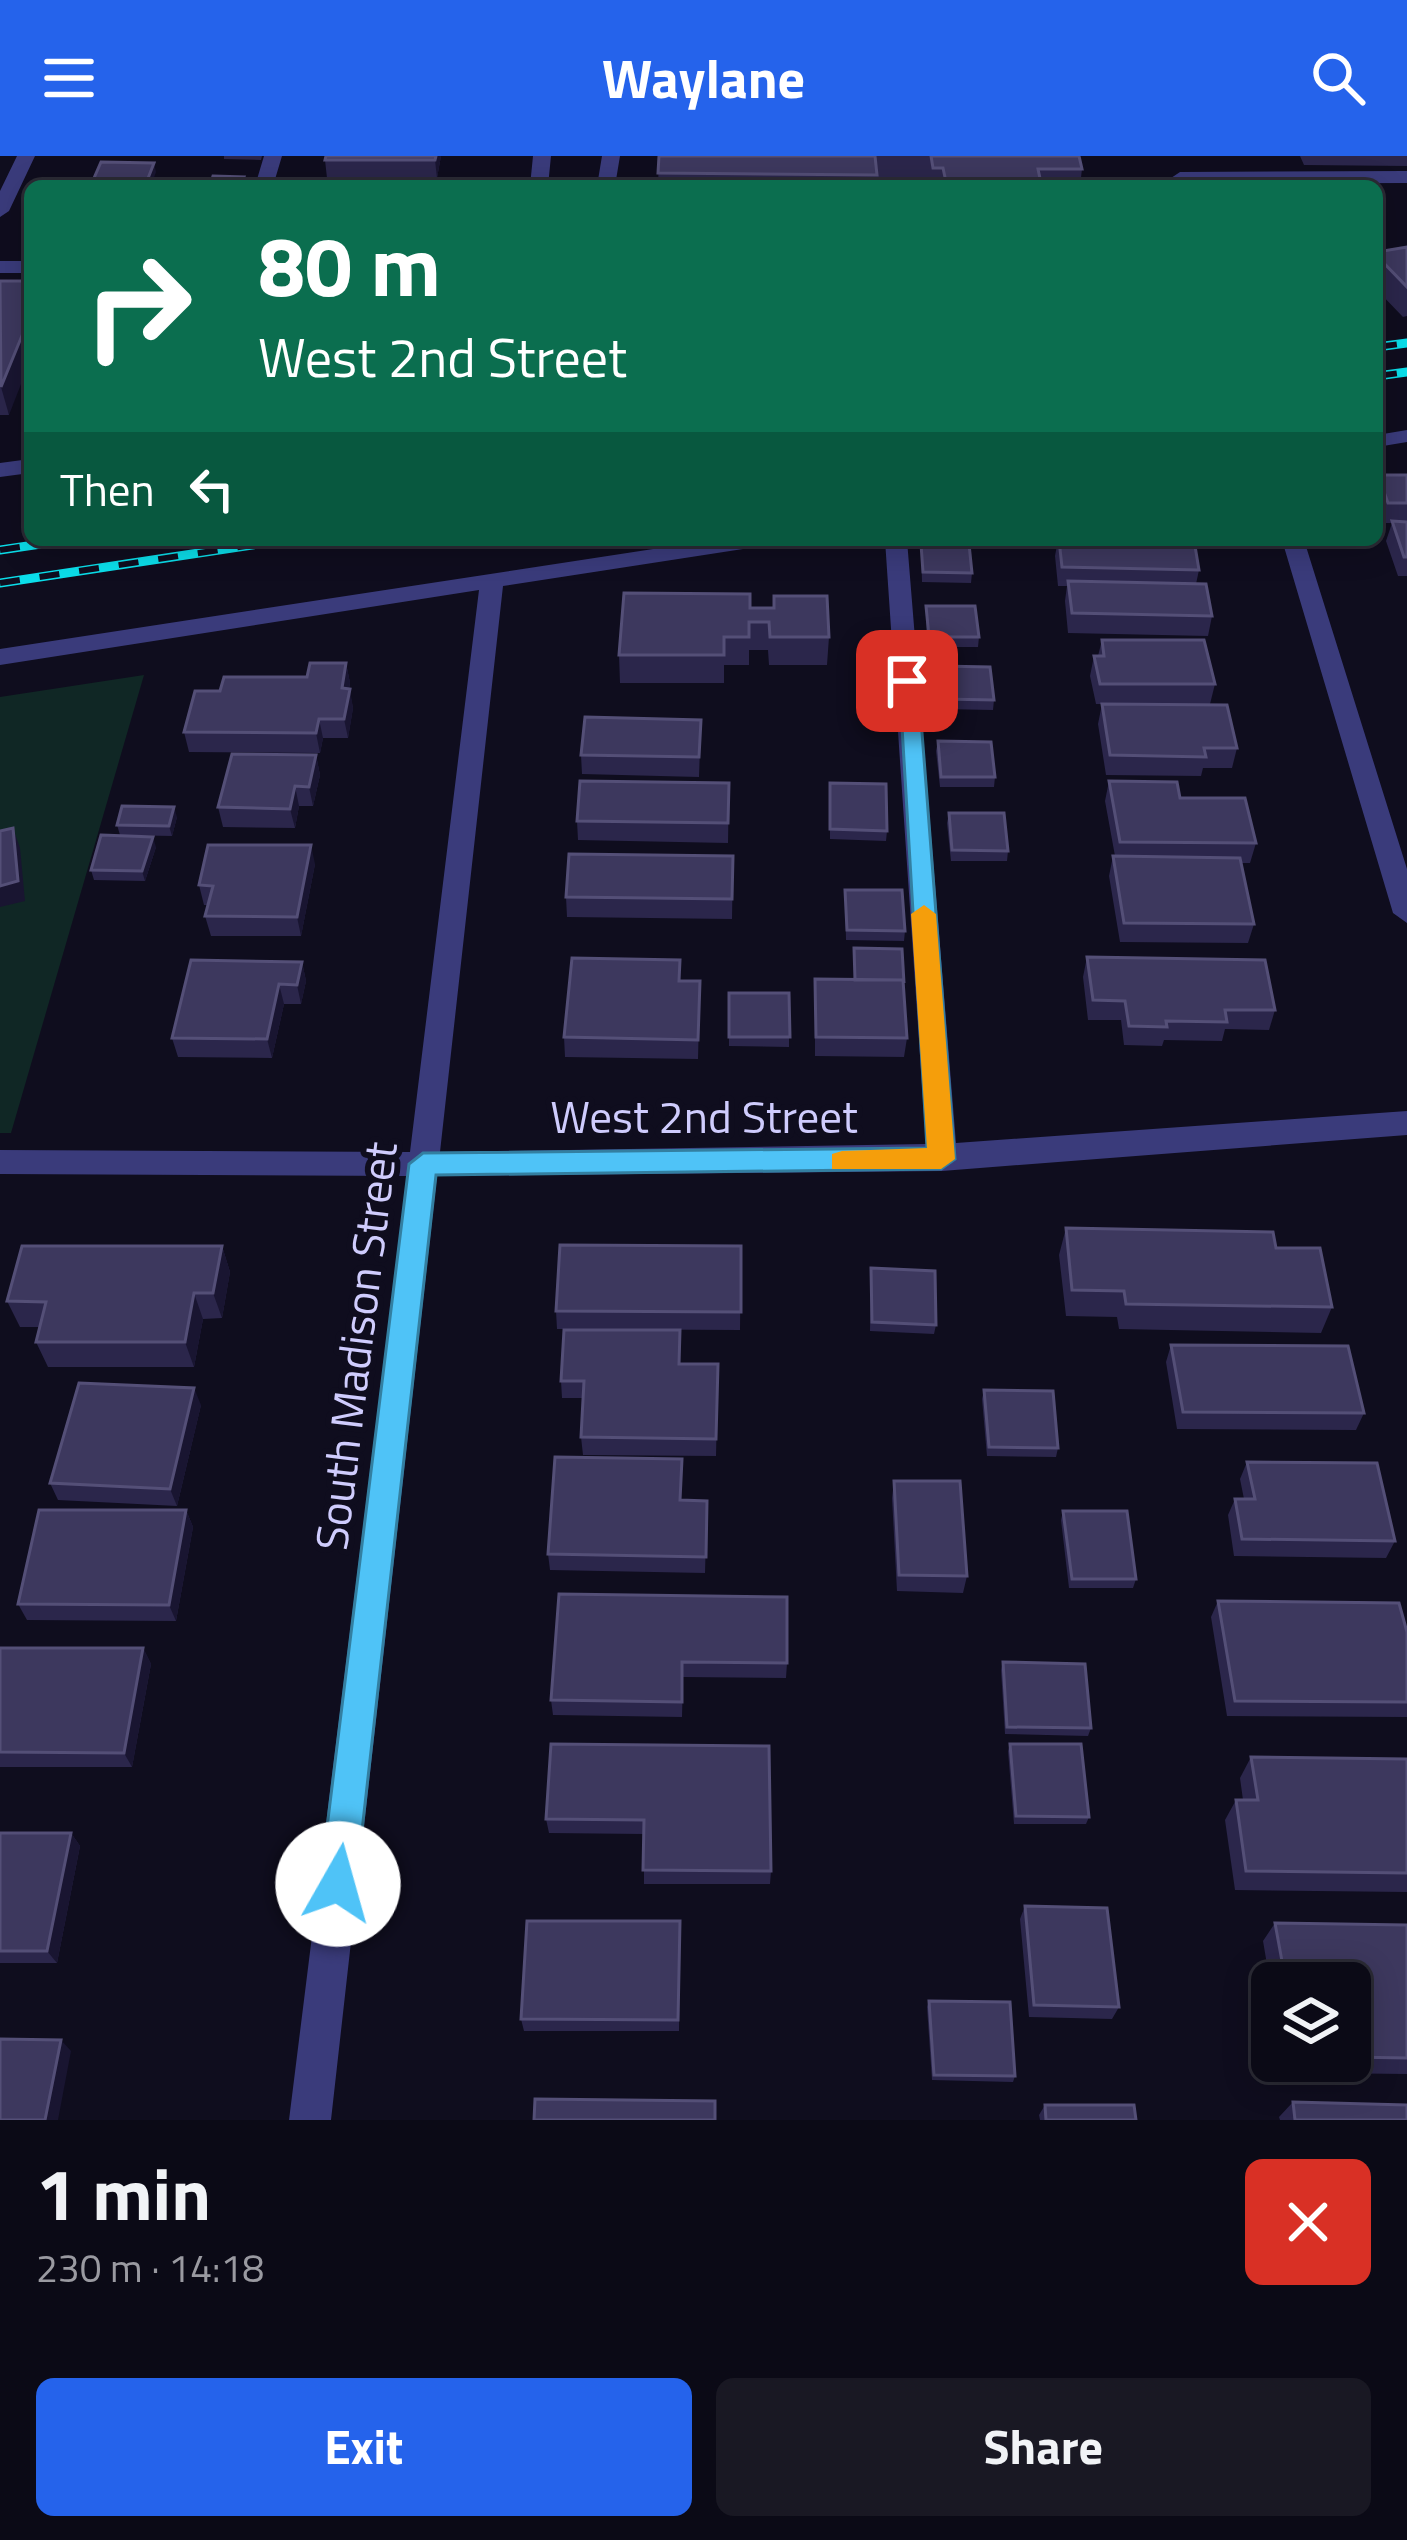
<!DOCTYPE html>
<html lang="en">
<head>
<meta charset="utf-8">
<style>
	:root { --surface:#0b0a16; --page:#191823; --text:#f1f3f6; --muted:#9a9aa1; --line:#2b2b35; --accent:#2563eb }
	body { margin:0; font-family:"Titillium Web",sans-serif; background:var(--page); color:var(--text); height:100vh; display:flex; flex-direction:column; font-size:45px; white-space:nowrap }
	* { box-sizing:border-box; margin:0 }
	p { font-size:39px; color:var(--muted) }
	.icon { flex:none; width:66px; height:66px; fill:none; stroke:currentColor; stroke-width:2; stroke-linecap:round; stroke-linejoin:round }
	.map { position:relative; height:1964px; overflow:hidden }
	.drawer { display:flex; flex-direction:column; background:var(--surface); flex:1 }
	.drawer>* { flex:none }
	.top-card { position:absolute; left:24px; top:24px; width:1359px; height:366px; border-radius:18px; box-shadow:0 6px 30px #0003,0 0 0 3px var(--line); background:#0b6e4f; color:#fff; overflow:hidden }
	.controls { position:absolute; left:1251px; top:1806px; display:grid; gap:24px }
	.controls a { display:grid; place-items:center; width:120px; height:120px; border-radius:18px; background:var(--surface); box-shadow:0 6px 30px #0003,0 0 0 3px var(--line); font-size:60px }
	.pin { position:absolute; display:grid; place-items:center; width:102px; height:102px; color:#fff; margin:-51px; border-radius:24px; box-shadow:0 6px 18px #0006 }
	.me { position:absolute; width:132px; margin:-66px; rotate:7deg; stroke-linejoin:round; filter:drop-shadow(0 0 9px #0008) }
	.turn { display:flex; align-items:center; gap:42px; height:252px; padding:0 36px; font-size:54px }
	.turn .icon { width:156px; height:156px; stroke-width:2.5 }
	.turn b { display:block; font-size:84px; line-height:102px }
	.then { display:flex; align-items:center; height:114px; padding:0 36px; background:#0003; gap:24px; font-size:45px }
	.round { display:grid; place-items:center; flex:none; width:126px; height:126px; border-radius:18px; background:var(--page) }
	.summary { display:flex; align-items:center; justify-content:space-between; height:204px; padding:0 36px }
	h1 { font-size:72px; font-weight:700; line-height:90px }
	.primary-button { display:flex; gap:24px; margin-top:auto; padding:24px 36px }
	.primary-button a { flex:1; height:138px; border-radius:18px; background:var(--accent); color:#fff; font-size:48px; font-weight:700; line-height:138px; text-align:center }
	.primary-button a+a { background:var(--page); color:var(--text) }
	header { display:flex; justify-content:space-between; align-items:center; height:156px; padding:0 36px; background:var(--accent); color:#fff; font-size:54px; font-weight:700 }
	.map>svg:first-child { display:block }
</style>
</head>
<body>
<header><svg class="icon" aria-label="menu" viewBox="0 0 24 24"><path d="M4 6h16M4 12h16M4 18h16"/></svg>Waylane<svg class="icon" aria-label="search" viewBox="0 0 24 24"><circle cx="10" cy="10" r="6"/><path d="M15 15l6 6"/></svg></header>
<div class="map">
<svg width="1407" height="1964" viewBox="0 0 1407 1964">
	<rect width="100%" height="100%" fill="#0f0d1e"/>
	<path fill="#102725" d="M144 519 11 977H0V541Z"/>
	<g fill="none" stroke-linecap="round" stroke-linejoin="round">
		<path fill="#3a3b7b" fill-rule="evenodd" d="M17 0H35L9 55 0 61V35Z
			M264 0H282L273 30H255Z
			M533 0H551L548 30H530Z
			M602 0H620L615 30H597Z
			M1407 15V27L1180 28 1171 22 1180 16Z
			M0 105H30V117H0Z
			M1407 274V286L1377 291V279Z
			M30 303V317L0 321V307Z
			M712 384H767L756 391 503 430 440 996 926 988 885 384H907L956 987 1407 955V979L942 1015 437 1020 331 1964H289L407 1020 0 1018V994L410 996 479 434 0 509V493Z
			M1282 384H1304L1407 713V767L1393 757Z"/>
		<defs>
			<path id="rail" d="M1377 191 1407 187
				M1377 220 1407 216
				M0 394 68 384
				M0 427 285 384"/>
		</defs>
		<use href="#rail" stroke="#0bdeea" stroke-width="9"/>
		<use href="#rail" stroke="#0f0d1e" stroke-width="6" stroke-dasharray="20" stroke-linecap="butt"/>
	</g>
	<path fill="#2b264b" d="M224 0H262L261 4 224 3Z
		M441 0 437 22H327L325 4Z
		M659 0H1079L1082 13 1080 30H928L927 23 876 22V30H658Z
		M1300 0H1407V10L1304 9Z
		M1407 91V160L1403 161 1377 134V96Z
		M0 125 9 259H0Z
		M1378 319H1407V420H1398L1386 385 1392 367H1382L1377 352Z
		M1058 384H1194L1199 414 1196 428 1212 460 1208 480 1068 477 1065 445 1067 430H1058L1055 400Z
		M921 388 972 417 971 427 922 426Z
		M926 450 979 481 978 491H927Z
		M750 452 829 481 827 509H769L768 494H749V509H724V527H620L619 499Z
		M1102 484 1215 528 1210 548H1096L1090 520 1094 500H1098Z
		M346 507 350 527 349 533 353 552 348 582H323L320 597 189 596 184 576 307 521Z
		M939 510 994 544 993 554 941 553 938 521Z
		M1102 548 1237 592 1232 612H1203L1201 620 1106 619 1098 568Z
		M701 564 699 621 582 618 581 599Z
		M938 585 995 621 994 631H940L936 595Z
		M316 599 320 619 313 650H299L295 672 223 671 218 651Z
		M1109 625 1180 642 1256 687 1250 707H1241L1254 768 1248 787 1120 786 1109 720 1113 700H1115L1105 645Z
		M729 627 728 687 578 684 577 665Z
		M830 637 887 675 886 685 830 683Z
		M949 657 1008 695 1007 705H951L947 667Z
		M177 661 172 680 120 679 117 669Z
		M156 691 145 725 94 724 91 714Z
		M733 700 732 763 567 761 566 741Z
		M315 708 301 780H211L205 760 208 749H204L199 729Z
		M845 734 905 775 904 785 846 784Z
		M854 792 904 827 907 882 904 901 815 900V823L854 824Z
		M1087 801 1275 854 1269 874 1225 873 1222 885 1164 884 1162 890 1124 889 1121 864H1088L1083 821Z
		M302 806 306 825 301 848H284L272 902 178 901 172 882Z
		M680 825H700L698 903 565 901 564 881Z
		M729 837H789V891L729 890Z
		M1066 1072 1276 1092 1332 1151 1321 1177 1119 1173 1117 1161 1066 1160 1059 1099Z
		M222 1090 230 1116 222 1162 203 1163 194 1211H48L36 1186 39 1171H20L7 1145Z
		M741 1090 740 1174 557 1173 556 1155Z
		M871 1112 936 1169 934 1178 870 1175Z
		M1171 1189 1364 1257 1356 1274 1177 1273 1166 1206Z
		M680 1208H718L716 1300 583 1299 581 1281 583 1242H562L561 1225Z
		M984 1234 1058 1292 1056 1301 987 1300 982 1243Z
		M201 1249 177 1350 58 1344 50 1327Z
		M1247 1306 1395 1385 1386 1402 1234 1400 1228 1359 1235 1343H1244L1240 1323Z
		M894 1325 967 1420 963 1437 897 1435 892 1342Z
		M681 1344 707 1345 705 1417 550 1414 548 1398Z
		M186 1354 193 1371 176 1465 27 1464 18 1448Z
		M1063 1355 1136 1423 1133 1432H1069L1061 1364Z
		M559 1438 787 1507 786 1522 683 1521 682 1561 553 1559 551 1544Z
		M1218 1445 1407 1476V1561L1227 1560 1211 1461Z
		M0 1492H143L151 1508 132 1611H0Z
		M1003 1506 1091 1572 1088 1580 1005 1578 1001 1514Z
		M551 1588 771 1715 770 1728H644V1678L549 1677 546 1663Z
		M1010 1588 1089 1661 1086 1668H1014L1008 1595Z
		M1251 1601 1407 1603V1736L1235 1734 1225 1664 1236 1644H1243L1240 1622Z
		M0 1677H71L80 1690 57 1807H0Z
		M1025 1750 1119 1851 1112 1863 1029 1861 1020 1763Z
		M680 1765 679 1875H524L521 1863Z
		M1275 1767 1407 1769V1918L1320 1917 1318 1905H1350V1827H1272V1838L1263 1785Z
		M929 1845 1015 1920 1013 1926 932 1924 927 1851Z
		M1293 1946 1407 1964H1280L1279 1961Z
		M1045 1949 1136 1964H1040L1039 1959Z"/>
	<path fill="#191531" d="M436 0H441L437 22 435 4Z
		M154 7 156 16 151 30H145Z
		M30 160V205L9 259 1 231Z
		M346 507 350 527 345 552 342 532Z
		M350 533 353 552 348 582 344 563Z
		M319 563 323 582 320 597 316 577Z
		M316 599 320 619 313 650 309 631Z
		M295 630 299 650 295 672 290 653Z
		M174 651 177 661 172 680 169 670Z
		M13 672 20 692 25 745 0 751V730Z
		M153 681 156 691 145 725 142 715Z
		M311 689 315 708 301 780 297 761Z
		M302 806 306 825 301 848 297 829Z
		M279 828 284 848 272 902 267 883Z
		M222 1090 230 1116 222 1162 213 1137Z
		M194 1137 203 1163 194 1211 185 1186Z
		M194 1232 201 1249 177 1350 170 1333Z
		M186 1354 193 1371 176 1465 169 1449Z
		M143 1492 151 1508 132 1611 124 1597Z
		M71 1677 80 1690 57 1807 47 1795Z
		M61 1884 71 1895 58 1964H45Z"/>
	<path fill="#3d385e" stroke="#544f77" stroke-width="3" d="M326 0H436L435 4H325Z
		M659 0H875L877 19 658 17Z
		M931 0H1079L1082 13H1038L1041 27 946 26 943 12H933Z
		M101 6 154 7 145 30 91 29Z
		M213 20 244 21 241 30H210Z
		M1407 91V131L1377 100V96Z
		M0 125H30V160L1 231Z
		M1378 319H1407V347H1388Z
		M1392 365 1407 366V401H1404Z
		M1059 384H1194L1199 414 1062 411Z
		M921 388H969L972 417 923 416Z
		M1068 425 1206 428 1212 460 1072 457Z
		M624 437 750 438V452H774V440H827L829 481H770L769 466H749V481H724V499H619Z
		M926 450H975L979 481H929Z
		M1102 484H1204L1215 528H1100L1094 500H1104Z
		M310 507H346L342 532 350 533 344 563H319L316 577 184 576 195 535H220L224 521H307Z
		M939 510 990 511 994 544 942 543Z
		M1102 548 1227 549 1237 592H1204L1206 601 1110 599Z
		M585 561 701 564 699 601 581 599Z
		M938 585 991 586 995 621H941Z
		M232 598 316 599 309 631 295 630 290 653 218 651Z
		M580 625 729 627 728 667 577 665Z
		M1109 625 1177 626 1180 642H1245L1256 687 1120 686Z
		M830 627 886 628 887 675 830 673Z
		M122 650 174 651 169 670 117 669Z
		M949 657H1004L1008 695 952 694Z
		M13 672 18 725 0 730V675Z
		M101 679 153 681 142 715 91 714Z
		M208 689H311L297 761 205 760 213 730 199 729Z
		M569 698 733 700 732 743 566 741Z
		M1113 700 1240 702 1254 768 1124 767Z
		M845 734H902L905 775 847 774Z
		M854 792 902 793 904 827 903 824H855Z
		M1087 801 1265 804 1275 854H1225L1227 866 1166 865 1167 871 1129 870 1125 845 1093 844Z
		M572 802 680 804 679 825H700L698 884 564 881Z
		M191 804 302 806 297 829 279 828 267 883 172 882Z
		M815 823 903 824 907 882 816 881Z
		M729 837H789L790 881H729Z
		M1066 1072 1273 1076 1276 1092H1320L1332 1151 1126 1148 1124 1135 1072 1134Z
		M560 1089 741 1090V1156L556 1155Z
		M22 1090H222L213 1137H194L185 1186H36L46 1146 7 1145Z
		M871 1112 935 1115 936 1169 872 1166Z
		M564 1174H680L679 1208H718L716 1283 581 1281 584 1225H561Z
		M1171 1189 1348 1190 1364 1257 1183 1256Z
		M79 1227 194 1232 170 1333 50 1327Z
		M984 1234 1053 1235 1058 1292 989 1291Z
		M555 1301 682 1303 680 1344 707 1345 706 1401 548 1398Z
		M1247 1306 1377 1307 1395 1385 1242 1383 1235 1343H1255Z
		M894 1325H960L967 1420 899 1419Z
		M39 1354H186L169 1449 18 1448Z
		M1063 1355H1127L1136 1423H1072Z
		M559 1438 787 1441V1507L682 1506V1546L551 1544Z
		M1218 1445 1399 1447 1407 1476V1546L1235 1545Z
		M0 1492H143L124 1597 0 1596Z
		M1003 1506 1085 1508 1091 1572 1007 1571Z
		M551 1588 769 1590 771 1715 643 1714 644 1664 546 1663Z
		M1010 1588H1081L1089 1661 1016 1660Z
		M1251 1601 1407 1603V1717L1246 1715 1236 1644H1258Z
		M0 1677H71L47 1795H0Z
		M1025 1750 1107 1752 1119 1851 1034 1849Z
		M527 1765H680L678 1864 521 1863Z
		M1275 1767 1407 1769V1902L1350 1901V1827H1286Z
		M929 1845 1010 1846 1015 1920 934 1919Z
		M0 1883 61 1884 45 1964H0Z
		M535 1943 715 1945V1964H534Z
		M1293 1946 1407 1949V1964H1295Z
		M1045 1949H1134L1136 1964H1046Z"/>
	<path fill="#4fc3f7" stroke="#337fa1" stroke-width="3" d="M899 520 918 525 955 1003 941 1013 436 1019 356 1728 350 1741 338 1746 325 1741 320 1728 409 1008 423 997 927 992Z"/>
	<path fill="#f59e0b" d="M924 749 936 758 955 1003 941 1013H832V998L842 995 927 992 911 758Z"/>
	<g text-anchor="middle" stroke-width="12" stroke-linejoin="round" paint-order="stroke">
		<g font-size="45" fill="#cfccfd" stroke="#0f0d1e">
			<text x="704" y="977">West 2nd Street</text>
			<text transform="translate(356 1190) rotate(-83)" y="16">South Madison Street</text>
		</g>
	</g>
</svg>
<div class="controls">
<a><svg class="icon" aria-label="layers" viewBox="0 0 24 24"><path d="M12 4l9 5-9 5-9-5zM3 14l9 5 9-5"/></svg></a>
</div>
<div class="pin" style="left:907px;top:525px;background:#d93025"><svg class="icon" aria-label="arrive" viewBox="0 0 24 24"><path d="M6 21V4h12l-3 4 3 4H6"/></svg></div>
<svg class="me" style="left:338px;top:1728px" viewBox="-20 -20 40 40"><circle r="19" fill="#fff"/><path d="M0-13L10 11 0 6-10 11z" fill="#4fc3f7"/></svg>
<div class="top-card">
<div class="turn"><svg class="icon" aria-label="right" viewBox="0 0 24 24"><path d="M7 20v-9h11M14 6l5 5-5 5"/></svg><div><b>80 m</b>West 2nd Street</div></div>
<div class="then">Then<svg class="icon" aria-label="left" viewBox="0 0 24 24"><path d="M17 20v-9H6M10 6l-5 5 5 5"/></svg></div>
</div>
</div>
<section class="drawer">
<div class="summary"><div><h1>1 min</h1><p>230 m · 14:18</p></div><a class="round" style="background:#d93025;color:#fff"><svg class="icon" aria-label="close" viewBox="0 0 24 24"><path d="M6 6l12 12M18 6L6 18"/></svg></a></div>
<div class="primary-button"><a>Exit</a><a>Share</a></div>
</section>
</body>
</html>
